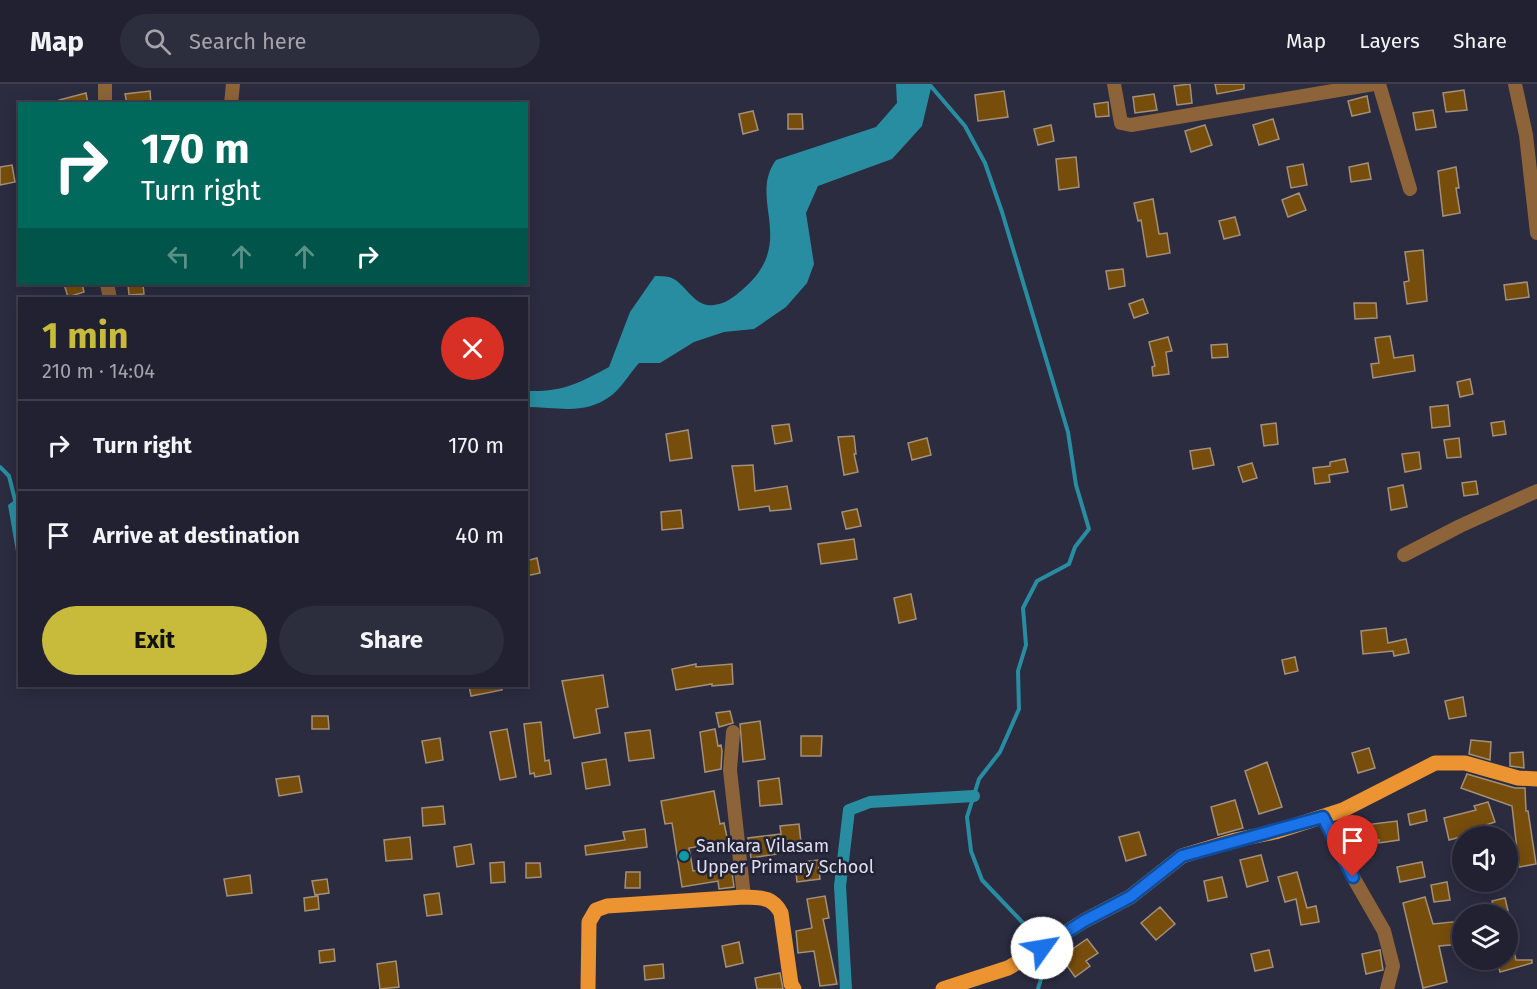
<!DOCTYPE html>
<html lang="en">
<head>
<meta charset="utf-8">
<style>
	:root { --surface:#212131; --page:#2d2e3d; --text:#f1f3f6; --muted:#a2a3ab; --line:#3e3e4d; --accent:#c8bb3b }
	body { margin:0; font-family:"Fira Sans",sans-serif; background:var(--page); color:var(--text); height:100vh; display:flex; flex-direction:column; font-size:22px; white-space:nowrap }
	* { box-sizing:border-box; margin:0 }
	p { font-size:20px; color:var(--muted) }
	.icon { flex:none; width:33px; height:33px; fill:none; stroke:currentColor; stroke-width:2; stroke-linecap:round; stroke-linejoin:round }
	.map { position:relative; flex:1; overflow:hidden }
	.sheet { position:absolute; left:18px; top:213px; width:510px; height:390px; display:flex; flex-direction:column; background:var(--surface); border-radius:0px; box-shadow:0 3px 15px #0003,0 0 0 2px var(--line) }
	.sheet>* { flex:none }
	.top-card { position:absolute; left:18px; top:18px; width:510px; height:183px; border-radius:0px; box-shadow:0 3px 15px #0003,0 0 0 2px var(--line); background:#00695c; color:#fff; overflow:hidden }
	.fabs { position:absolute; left:1452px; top:742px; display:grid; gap:12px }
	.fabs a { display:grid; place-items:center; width:66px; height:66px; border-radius:50%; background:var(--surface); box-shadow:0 3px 15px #0003,0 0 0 2px var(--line); font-size:30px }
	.pin { position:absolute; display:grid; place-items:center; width:51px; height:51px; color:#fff; margin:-62px -26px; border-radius:50% 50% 50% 0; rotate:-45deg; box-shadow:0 0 6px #0007 }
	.pin .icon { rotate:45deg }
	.me { position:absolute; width:66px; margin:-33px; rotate:58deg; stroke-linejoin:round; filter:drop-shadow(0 0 4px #0008) }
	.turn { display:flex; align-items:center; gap:21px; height:126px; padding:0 24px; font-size:27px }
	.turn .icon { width:78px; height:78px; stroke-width:2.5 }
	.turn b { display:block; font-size:42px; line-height:51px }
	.lanes { display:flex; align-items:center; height:57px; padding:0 24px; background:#0003; justify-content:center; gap:30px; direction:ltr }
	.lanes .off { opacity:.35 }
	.round { display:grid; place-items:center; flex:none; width:63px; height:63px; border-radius:32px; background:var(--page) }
	.headline { display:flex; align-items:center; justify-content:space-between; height:102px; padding:0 24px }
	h1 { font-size:36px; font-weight:700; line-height:45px; color:var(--accent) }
	.action { display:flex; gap:12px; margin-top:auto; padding:12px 24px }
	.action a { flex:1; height:69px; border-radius:36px; background:var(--accent); color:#111; font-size:24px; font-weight:700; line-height:69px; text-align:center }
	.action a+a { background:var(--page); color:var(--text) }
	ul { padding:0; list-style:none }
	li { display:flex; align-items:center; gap:18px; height:90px; padding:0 24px; border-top:2px solid var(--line) }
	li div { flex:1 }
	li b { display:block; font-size:22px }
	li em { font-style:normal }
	header { display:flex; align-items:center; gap:36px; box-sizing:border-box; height:84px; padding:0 30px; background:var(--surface); border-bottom:2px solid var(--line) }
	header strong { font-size:28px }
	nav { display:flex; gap:33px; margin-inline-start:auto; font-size:21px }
	.search { width:420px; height:54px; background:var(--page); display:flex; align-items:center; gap:15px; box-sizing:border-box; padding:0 21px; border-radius:33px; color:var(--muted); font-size:22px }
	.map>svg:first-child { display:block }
</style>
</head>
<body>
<header>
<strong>Map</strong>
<div class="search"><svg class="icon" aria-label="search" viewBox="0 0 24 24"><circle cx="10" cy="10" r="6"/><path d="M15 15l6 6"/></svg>Search here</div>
<nav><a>Map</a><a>Layers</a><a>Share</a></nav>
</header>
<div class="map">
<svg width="1537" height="905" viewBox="0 0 1537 905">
	<rect width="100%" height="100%" fill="#2c2c41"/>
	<path fill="#298da1" d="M896 0H932L922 42 892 75 818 102 806 129 814 180 807 199 786 223 754 245 724 248 694 258 660 279H639C630 289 622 303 612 311 585 332 558 323 527 323V307C563 308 577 300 609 283L630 228 655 192C659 192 665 192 669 193 686 198 693 224 714 221 725 220 734 213 742 206 799 158 747 116 776 76L876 43 897 19Z
		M16 415H19V485L8 421Z"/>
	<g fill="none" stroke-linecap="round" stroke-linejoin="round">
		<path stroke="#298da1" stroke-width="4" d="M929 0 965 42 985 79 1002 128 1068 348 1076 401 1089 445 1075 463 1069 480 1037 497 1023 524 1026 561 1018 587 1019 625 1000 668 979 695 967 733 971 767 982 796 1025 841 1034 864
			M0 383 9 392 16 420
			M1035 871 1041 895 1038 905"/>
		<path stroke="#298da1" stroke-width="12" d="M846 905 840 802 849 726 870 718 974 712"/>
	</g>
	<path fill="#774d0c" stroke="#a2907b" stroke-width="1.5" d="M1190 0 1192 19 1177 21 1174 2Z
		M1215 0H1244V5L1217 10Z
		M1464 6 1467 26 1446 28 1443 9Z
		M150 7 151 20H127L125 10Z
		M1004 7 1008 33 978 37 975 11Z
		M86 9 88 20H59V16Z
		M1154 10 1157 26 1135 29 1133 13Z
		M1367 12 1370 28 1352 32 1348 17Z
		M1108 18 1109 32 1096 33 1094 20Z
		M1433 26 1436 43 1416 46 1413 29Z
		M753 27 758 46 743 50 739 30Z
		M788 30H802L803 45H788Z
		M1273 35 1279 55 1259 61 1253 41Z
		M1051 41 1054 57 1038 61 1034 45Z
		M1205 41 1212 61 1191 68 1185 47Z
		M1076 73 1079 103 1059 106 1056 75Z
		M1368 79 1371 95 1351 98 1349 83Z
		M1303 80 1307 101 1291 104 1287 83Z
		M12 81 15 98 0 101V83Z
		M1456 83 1459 104H1456L1460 129 1443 132 1438 87Z
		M1299 109 1306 126 1288 133 1282 116Z
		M1153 115 1159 150 1167 149 1170 169 1147 173 1141 136 1138 137 1134 119Z
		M1235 133 1240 151 1224 155 1219 137Z
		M1423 166 1427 217 1407 220 1404 198 1409 197 1405 168Z
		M1123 185 1125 202 1109 205 1106 187Z
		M1527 198 1529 213 1506 216 1504 201Z
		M64 200H82L84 208 68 213Z
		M128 200H143L144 210 129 211Z
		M1143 215 1148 229 1134 234 1129 220Z
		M1354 219H1376L1377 234 1355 235Z
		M1390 252 1394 274 1413 271 1415 287 1373 294 1371 280 1379 279 1375 254Z
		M1168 253 1172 267 1166 268 1169 290 1153 292 1152 283 1155 282 1149 258Z
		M1227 260 1228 273 1212 274 1211 261Z
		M1470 295 1473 310 1460 313 1457 298Z
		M1448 321 1450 342 1432 344 1430 323Z
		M1504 337 1506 350 1493 352 1491 339Z
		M1276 339 1278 360 1264 362 1261 341Z
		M789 340 792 357 775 360 772 342Z
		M688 346 692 374 670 377 666 350Z
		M854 352 856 370H854L858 388 844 391 838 353Z
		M927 354 931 371 912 376 908 359Z
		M1459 354 1461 373 1447 374 1444 356Z
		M1210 364 1214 381 1193 385 1190 367Z
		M1419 368 1421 385 1405 388 1402 370Z
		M1345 375 1348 388 1329 391 1330 398 1315 400 1313 384 1330 382V378Z
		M1252 379 1257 394 1243 398 1238 383Z
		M753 381 755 407 787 402 791 425 770 427 769 422 739 426 732 382Z
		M1476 397 1478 410 1464 412 1462 399Z
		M1403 401 1407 423 1391 426 1388 404Z
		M857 425 861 442 846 445 842 428Z
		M681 426 683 444 662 446 661 428Z
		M854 455 857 475 821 480 818 460Z
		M537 474 540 489 526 492V477Z
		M911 510 916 535 899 539 894 514Z
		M1386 544 1388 559 1406 555 1409 569 1394 572 1393 567 1363 570 1361 547Z
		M1295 573 1298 587 1285 590 1282 576Z
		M696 580V583L732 580 733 600 712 602V600L676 606 672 585Z
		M603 591 608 623 596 625 600 649 574 654 562 597Z
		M469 602H502V606L471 612Z
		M1463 613 1466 632 1449 635 1445 617Z
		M730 627 733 639 719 643 716 629Z
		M312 632H328L329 645H312Z
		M760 637 765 675 743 678 740 640Z
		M541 638 545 677 549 676 551 690 535 693 534 689 530 690 524 640Z
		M507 645 516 693 500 696 490 648Z
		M715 645 718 662 721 661 722 667 721 685 705 688 700 648Z
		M650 646 654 674 629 677 625 649Z
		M801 652H822L821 672H801Z
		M440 654 443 676 426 679 422 657Z
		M1471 656 1491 658 1490 676 1469 670Z
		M1369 664 1375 684 1358 689 1352 669Z
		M1523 668 1524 684 1510 682V669Z
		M606 675 610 701 586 705 582 679Z
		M1267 678 1282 723 1259 730 1245 687Z
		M1467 690 1515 704H1525L1526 727H1528L1536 780 1519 783 1512 722 1461 704Z
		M299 692 302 708 279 712 276 695Z
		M779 694 782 720 760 722 758 697Z
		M714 707 720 740 724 739 728 758 689 764 693 787 731 781 734 803 719 805 718 797 682 803 672 739 665 740 661 717Z
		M1235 716 1243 744 1218 751 1211 723Z
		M1488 718 1495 738 1471 746 1472 750 1449 756 1444 734 1476 726 1474 722Z
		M443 722 445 740 423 742 422 724Z
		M1425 726 1427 737 1410 741 1408 730Z
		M1364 737 1365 741 1397 737 1399 756 1379 759V756L1349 762 1344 741Z
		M799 740 801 759 775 762 776 770 751 774 748 754 781 750 780 742Z
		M645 745 647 763 586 771 585 762 625 756 623 748Z
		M1139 748 1146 771 1126 777 1119 753Z
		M410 753 412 775 386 777 384 756Z
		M471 760 474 780 457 783 454 763Z
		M1261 771 1268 797 1247 803 1240 776Z
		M818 776 820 795 797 798 795 779Z
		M504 778 505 798 491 799 490 779Z
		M1422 778 1425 793 1400 798 1397 783Z
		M526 779H540L541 793 526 794Z
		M626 788H640V804H625Z
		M1297 788 1307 824 1316 822 1319 838 1301 841 1296 815 1285 818 1278 793Z
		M250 791 252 809 227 812 224 795Z
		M1222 793 1227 813 1208 817 1204 797Z
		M327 795 329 809 315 811 312 797Z
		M1447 798 1450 816 1434 818 1431 801Z
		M439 809 442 830 427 832 424 811Z
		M318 812 319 825 305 827 304 814Z
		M825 812 829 834 823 835 837 900 820 902 814 867 798 869 796 847 812 844 807 815Z
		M1425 813 1433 840 1462 837V860L1439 862 1447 898 1423 904 1403 819Z
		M1505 814 1509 831H1495L1492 817Z
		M1160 823 1175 840 1156 856 1141 839Z
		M1087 855 1098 869 1086 877 1090 882 1075 893 1061 873Z
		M1508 855H1511L1516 876H1532V879L1500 888 1497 876H1508Z
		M739 858 743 879 726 883 722 862Z
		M334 865 335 877 320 879 319 867Z
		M1269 866 1273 883 1255 887 1251 870Z
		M1380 866 1383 886 1366 890 1362 870Z
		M396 877 399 903 380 905 377 880Z
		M663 880 664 894 645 896 644 882Z
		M780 889 783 905H757L755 894Z"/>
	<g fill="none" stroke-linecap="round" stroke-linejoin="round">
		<path stroke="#8d6339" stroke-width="14" d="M105 0V20
			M1114 0 1121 39 1131 41 1374 0
			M1379 0 1410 105
			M1515 0 1526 51 1537 149
			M231 20 233 0
			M107 200 110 214
			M1404 471 1460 442 1537 407
			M733 648 730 686 744 813
			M1323 733 1353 793 1384 847 1393 882 1387 905"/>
		<path stroke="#eb9431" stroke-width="15" d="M588 905 589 838 596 826 607 822 744 813C761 814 772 812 781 829L791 900 794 905
			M943 905 1008 884 1027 873 1084 837 1130 813 1182 772 1235 756 1275 748 1343 726 1435 679H1465L1518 694 1537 695"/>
	</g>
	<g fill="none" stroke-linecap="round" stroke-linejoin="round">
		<defs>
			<path id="route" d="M1042 864 1084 837 1130 813 1182 772 1323 733 1353 793"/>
		</defs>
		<use href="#route" stroke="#114b97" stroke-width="15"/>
		<use href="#route" stroke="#1a73e8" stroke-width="10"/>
	</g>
	<circle fill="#0f9aa8" stroke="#222336" stroke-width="2" cx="684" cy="772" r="6"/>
	<g text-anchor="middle" stroke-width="5" stroke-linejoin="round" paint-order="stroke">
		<g font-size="18" fill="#dedeec" stroke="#222336" text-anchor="start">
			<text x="696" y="768">Sankara Vilasam<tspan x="696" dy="21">Upper Primary School</tspan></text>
		</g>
	</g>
</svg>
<div class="fabs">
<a><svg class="icon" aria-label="sound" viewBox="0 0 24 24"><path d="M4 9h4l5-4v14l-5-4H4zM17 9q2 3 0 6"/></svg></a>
<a><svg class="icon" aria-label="layers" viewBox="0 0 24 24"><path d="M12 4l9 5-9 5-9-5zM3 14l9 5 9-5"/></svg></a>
</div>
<div class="pin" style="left:1353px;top:793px;background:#d93025"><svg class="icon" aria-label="arrive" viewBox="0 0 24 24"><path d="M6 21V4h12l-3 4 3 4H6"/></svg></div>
<svg class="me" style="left:1042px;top:864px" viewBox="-20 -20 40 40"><circle r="19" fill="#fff"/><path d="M0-13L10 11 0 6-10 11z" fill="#1a73e8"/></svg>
<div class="top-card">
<div class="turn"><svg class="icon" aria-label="right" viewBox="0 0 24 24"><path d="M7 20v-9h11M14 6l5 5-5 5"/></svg><div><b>170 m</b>Turn right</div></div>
<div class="lanes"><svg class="icon off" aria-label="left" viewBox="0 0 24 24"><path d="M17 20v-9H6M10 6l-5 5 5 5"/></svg><svg class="icon off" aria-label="ahead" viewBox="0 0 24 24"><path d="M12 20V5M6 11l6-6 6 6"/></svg><svg class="icon off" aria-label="ahead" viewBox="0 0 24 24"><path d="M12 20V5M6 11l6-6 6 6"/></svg><svg class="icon" aria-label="right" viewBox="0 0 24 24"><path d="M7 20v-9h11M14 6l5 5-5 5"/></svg></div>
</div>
<section class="sheet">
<div class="headline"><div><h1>1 min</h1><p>210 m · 14:04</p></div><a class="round" style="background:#d93025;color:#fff"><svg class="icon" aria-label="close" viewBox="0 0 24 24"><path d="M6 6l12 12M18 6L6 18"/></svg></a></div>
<ul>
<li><svg class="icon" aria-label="right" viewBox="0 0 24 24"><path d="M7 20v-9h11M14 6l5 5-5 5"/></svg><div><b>Turn right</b></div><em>170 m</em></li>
<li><svg class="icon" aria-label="arrive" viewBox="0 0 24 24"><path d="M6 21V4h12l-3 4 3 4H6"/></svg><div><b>Arrive at destination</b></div><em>40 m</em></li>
</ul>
<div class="action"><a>Exit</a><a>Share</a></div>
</section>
</div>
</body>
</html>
